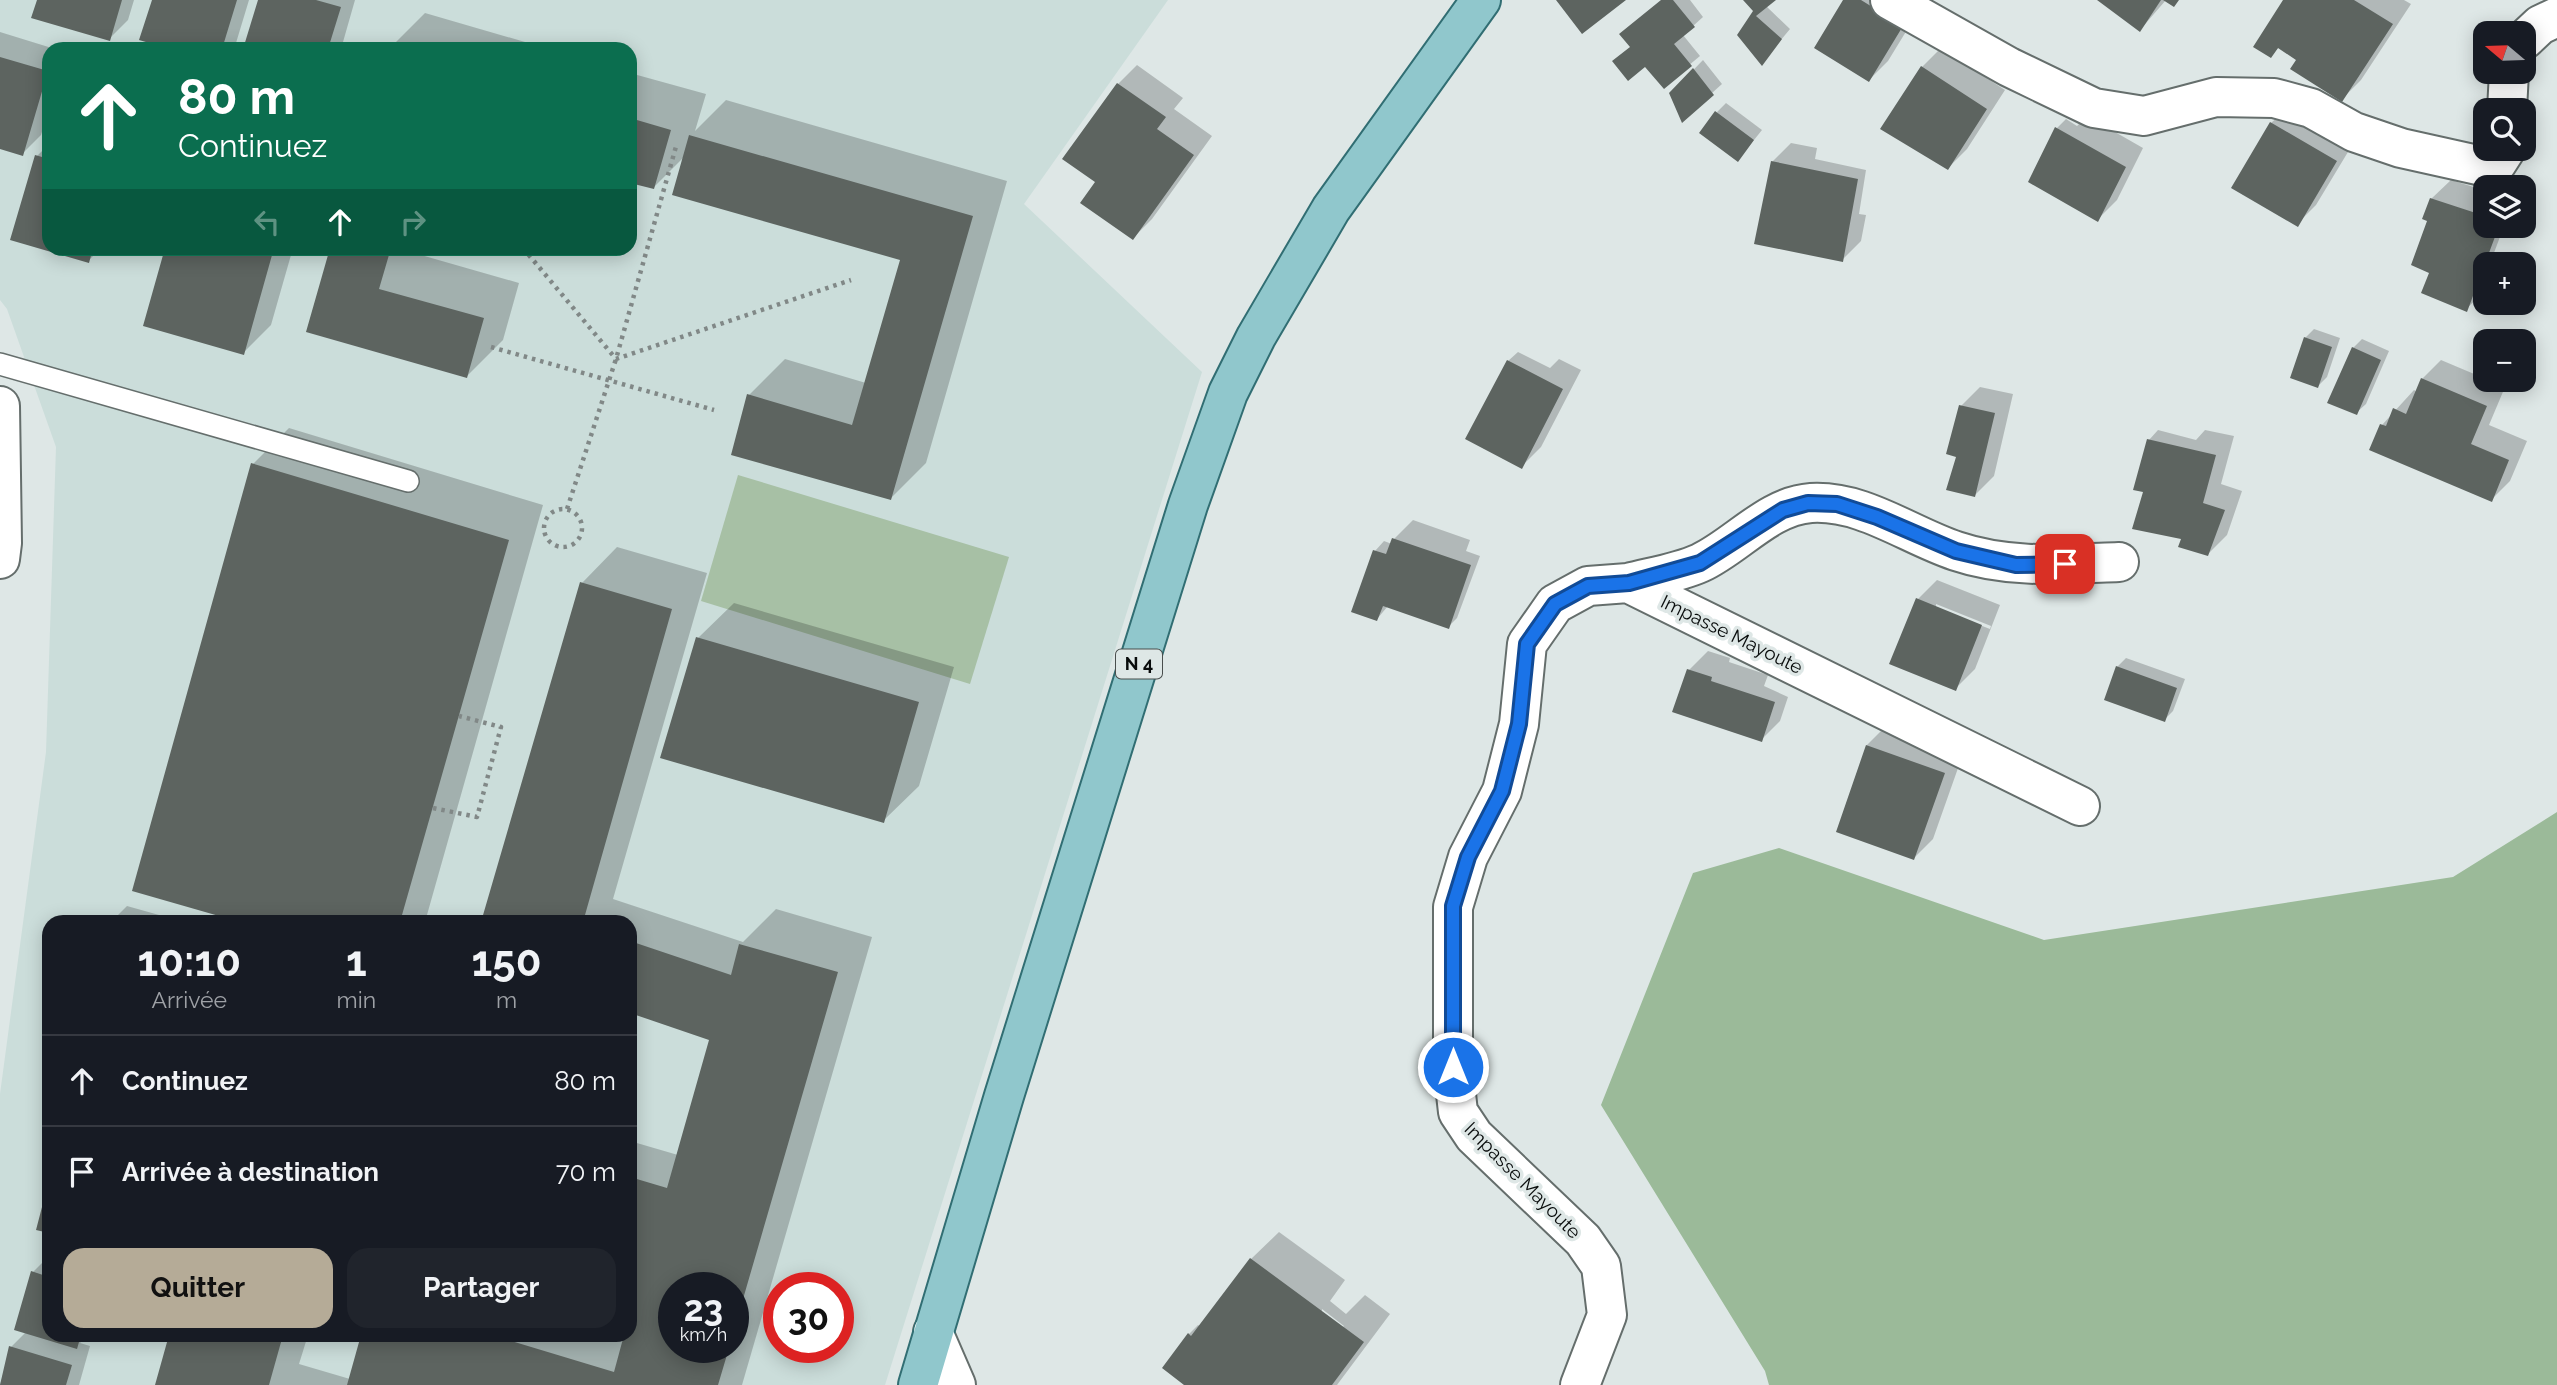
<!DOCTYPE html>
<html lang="fr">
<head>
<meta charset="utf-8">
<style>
	:root { --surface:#171b24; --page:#20242c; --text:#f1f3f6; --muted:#9ea1a6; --line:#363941; --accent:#b5ab97 }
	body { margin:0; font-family:Raleway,sans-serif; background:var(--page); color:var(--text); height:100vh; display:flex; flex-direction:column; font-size:26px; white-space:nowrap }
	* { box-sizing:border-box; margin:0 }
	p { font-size:23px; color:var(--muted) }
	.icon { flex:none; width:38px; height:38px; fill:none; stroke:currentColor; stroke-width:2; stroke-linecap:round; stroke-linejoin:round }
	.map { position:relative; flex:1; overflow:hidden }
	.sheet { position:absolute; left:42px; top:915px; width:595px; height:427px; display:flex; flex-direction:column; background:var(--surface); border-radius:21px; box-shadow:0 4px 18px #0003 }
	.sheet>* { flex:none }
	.banner { position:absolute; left:42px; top:42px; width:595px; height:214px; border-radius:21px; box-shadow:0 4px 18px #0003; background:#0b6e4f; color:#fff; overflow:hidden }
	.needle { width:46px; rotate:289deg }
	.buttons { position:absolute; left:2473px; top:21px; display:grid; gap:14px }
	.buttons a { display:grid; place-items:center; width:63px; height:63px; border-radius:14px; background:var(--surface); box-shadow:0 4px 18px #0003; font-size:35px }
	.speed { position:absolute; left:658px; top:1272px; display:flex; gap:14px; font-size:35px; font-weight:700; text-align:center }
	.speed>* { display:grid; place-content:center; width:91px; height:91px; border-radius:50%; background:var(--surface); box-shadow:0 4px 18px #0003; line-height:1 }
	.speed small { font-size:18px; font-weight:400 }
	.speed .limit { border:10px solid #d22; background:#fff; color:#111 }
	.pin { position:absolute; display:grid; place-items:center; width:60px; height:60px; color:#fff; margin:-30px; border-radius:14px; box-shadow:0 4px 10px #0006 }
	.me { position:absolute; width:77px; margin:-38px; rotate:0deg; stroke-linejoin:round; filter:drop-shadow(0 0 5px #0008) }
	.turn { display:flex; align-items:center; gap:24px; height:147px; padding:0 21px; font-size:32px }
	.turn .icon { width:91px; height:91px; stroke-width:2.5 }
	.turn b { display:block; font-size:49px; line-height:60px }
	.lanes { display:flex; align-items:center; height:66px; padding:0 21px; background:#0003; justify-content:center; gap:35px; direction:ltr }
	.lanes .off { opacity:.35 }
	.eta { display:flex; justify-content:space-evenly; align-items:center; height:119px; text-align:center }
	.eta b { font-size:42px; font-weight:700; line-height:49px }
	.primary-button { display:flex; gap:14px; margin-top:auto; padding:14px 21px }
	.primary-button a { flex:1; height:80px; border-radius:21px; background:var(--accent); color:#111; font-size:28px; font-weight:700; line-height:80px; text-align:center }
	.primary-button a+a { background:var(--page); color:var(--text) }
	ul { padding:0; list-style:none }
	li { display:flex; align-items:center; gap:21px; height:91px; padding:0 21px; border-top:2px solid var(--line) }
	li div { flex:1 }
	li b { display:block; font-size:26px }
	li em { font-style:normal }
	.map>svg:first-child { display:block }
</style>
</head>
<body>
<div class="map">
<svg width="2557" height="1385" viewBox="0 0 2557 1385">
	<rect width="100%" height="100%" fill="#dee7e6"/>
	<path fill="#cbddda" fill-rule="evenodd" d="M0 0H1168L1024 204 1202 372 885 1385H0V1094L46 752 56 447 7 309 0 300ZM49 49H630V248H49ZM49 922H630V1335H49ZM674 1288H733V1348H674ZM779 1288H838V1348H779Z"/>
	<path fill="#a7c0a5" d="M738 475 1009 557 970 684 701 601Z"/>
	<path fill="#9bba99" d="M2557 812V1385H1769L1765 1371 1601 1105 1693 873 1779 848 2044 940 2453 877Z"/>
	<path fill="#0003" fill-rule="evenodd" d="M38 0H134L128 20 109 39Z
		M153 0H249L236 43 230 49H176Z
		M259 0H355L341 49H245Z
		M1661 0H1690L1703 17 1683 35 1700 56 1664 86Z
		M1745 0H1773L1766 6 1790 29 1762 63 1755 11Z
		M1845 0H1910L1921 7 1888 61 1869 80Z
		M2100 0H2166L2140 30Z
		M2285 0H2404L2411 4 2361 80 2342 99 2298 59 2279 47 2271 56Z
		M425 13 549 49H389Z
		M0 32 55 49H49V109L41 135 22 154 0 147Z
		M1941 48 2005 90 1967 149 1948 168 1922 67Z
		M1703 60 1722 84 1682 120 1671 93Z
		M1137 65 1183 98 1174 109 1212 136 1152 219 1133 238 1098 182 1118 84Z
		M630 73 706 94 695 131 726 100 1007 181 926 463 891 498 749 395 785 359 866 383 902 259 685 156 654 187 630 181Z
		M1726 103 1762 130 1738 160 1717 112Z
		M2281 114H2307L2354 142 2316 205 2297 224 2271 123Z
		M2087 116 2143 148 2117 200 2098 219 2057 128 2066 119 2077 126Z
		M1791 143 1817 148 1815 159 1866 170 1859 214 1866 215 1861 241 1842 260 1772 162Z
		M49 144V248H101L88 261 12 238 37 156Z
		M2451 180 2480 189 2474 200 2485 204V226H2504L2491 261 2496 264H2485V291L2466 309 2432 272 2431 199Z
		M167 248H293L271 325 243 353Z
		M332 248H415L414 253 519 283 503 340 467 376Z
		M2314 329 2340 338 2327 377 2318 386 2305 338Z
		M2362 339 2389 351 2366 404 2356 413 2353 348Z
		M1518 352 1550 368 1559 359 1581 370 1541 447 1522 466 1508 361Z
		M2441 360 2505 387 2489 425 2527 441 2510 481 2491 500 2382 425 2414 390 2417 392 2422 379Z
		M1980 387 2013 394 1994 476 1975 495 1960 449 1961 406Z
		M289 428 543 505 425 922H219L253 464Z
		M2158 430 2196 440 2205 430 2234 436 2221 484 2242 491 2227 535 2208 554 2184 537 2145 492 2149 440Z
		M1413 520 1470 540 1466 551 1480 556 1457 618 1448 627 1388 606 1377 619 1375 551 1384 541 1392 544 1394 539Z
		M617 547 707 573 613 899 743 942 776 909 872 937 742 1385H157L171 1335H308L299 1364 350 1379 363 1335H630V1141L678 1155 711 1039 630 1012V922H483L582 583ZM674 1288H733V1348H674Z
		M1937 580 2000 605 1975 669 1956 688 1918 599ZM1936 604 1991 626 1990 629 1936 608Z
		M734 603 954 667 919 786 883 821 698 638Z
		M1708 651 1730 658 1729 662 1768 675 1764 686 1788 697 1780 721 1761 740 1689 670Z
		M2126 658 2185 679 2173 711 2164 720 2117 667Z
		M1886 726 1963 754 1933 839 1914 858 1867 745Z
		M127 906 184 922H111Z
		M1279 1232 1345 1280 1330 1301 1346 1314 1365 1295 1390 1314 1337 1385H1187L1189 1334 1198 1325 1201 1327 1251 1259ZM1322 1309 1344 1326 1342 1328 1322 1313Z
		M49 1256V1335H88L80 1343 90 1346 79 1385H0L11 1347 26 1332 33 1272Z"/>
	<path fill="#5d6460" d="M37 0H122L110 41 31 18Z
		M152 0H237L222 49H170L139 40Z
		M258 0H316L341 7 328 49H243Z
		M1556 0H1626L1582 34Z
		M1661 0H1673L1695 27 1674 44 1692 66 1664 89 1645 67 1628 81 1612 61 1630 47 1619 34Z
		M1743 0H1776L1756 16 1782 39 1762 66 1737 35 1753 11Z
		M1843 0H1861L1903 26 1869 82 1814 48Z
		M2097 0H2161L2140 32Z
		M2163 0H2179L2174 7Z
		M2283 0H2354L2393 24 2342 102 2290 69 2296 60 2278 48 2271 58 2253 47Z
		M0 57 48 71 23 156 0 149Z
		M1921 66 1987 109 1948 170 1880 129Z
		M1693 68 1714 95 1682 123 1669 93Z
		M1117 83 1166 117 1157 129 1194 155 1133 240 1080 203 1095 182 1062 159Z
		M1715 111 1754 140 1738 162 1699 133Z
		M630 118 671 130 654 189 630 183Z
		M2270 122 2337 161 2298 227 2231 188Z
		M2055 127 2126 167 2098 222 2028 182Z
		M689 135 973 216 891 500 731 455 747 394 852 425 900 260 672 195Z
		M35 155 49 159V248H93L89 263 10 240Z
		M1771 161 1858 179 1843 262 1754 244Z
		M2430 198 2485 216V226H2499L2467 312 2421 293 2429 273 2411 265 2427 221 2422 219Z
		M165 248H274L244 355 143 326Z
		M330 248H391L379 289 484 318 467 378 306 332Z
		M2304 337 2332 347 2318 388 2290 378Z
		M2352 347 2381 360 2357 415 2327 403Z
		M1507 360 1563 389 1522 469 1465 439Z
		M2421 378 2487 406 2471 444 2509 460 2492 502 2369 450 2380 424 2386 426 2393 408 2406 414Z
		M1959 405 1995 413 1975 497 1946 490 1956 457 1946 454Z
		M2147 439 2216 455 2203 503 2225 510 2208 556 2178 547 2181 539 2132 529 2143 492 2133 490Z
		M251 463 509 540 400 922H217L219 916 132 891Z
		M1392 538 1471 565 1449 629 1383 606 1377 621 1351 612 1373 550 1386 554Z
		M580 582 672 609 583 922H481Z
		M1916 598 1982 625 1956 691 1889 664Z
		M696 637 919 702 884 823 660 758Z
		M2116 666 2177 688 2165 722 2104 700Z
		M1687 669 1712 677 1711 681 1775 702 1762 742 1672 712Z
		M1866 745 1945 773 1914 860 1836 832Z
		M630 941 731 975 739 944 838 972 734 1330 733 1288H674V1348H729L718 1385H347L361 1335H491L614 1372 624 1335H630V1177L667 1188 709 1040 630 1013Z
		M48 1184H49V1233L36 1230Z
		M1250 1258 1364 1342 1332 1385H1184L1162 1368 1188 1333 1191 1336Z
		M31 1271 49 1277V1335H81L77 1349 14 1330Z
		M169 1335H283L269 1385H155Z
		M9 1346 72 1365 66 1385H0Z"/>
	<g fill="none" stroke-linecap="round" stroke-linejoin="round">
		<defs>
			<path id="service" d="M0 364 408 481"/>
			<path id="minor" d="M1890 0 2009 67 2094 108 2144 116 2216 97 2274 98 2311 108 2354 132 2401 148 2482 166 2497 163 2506 149
				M2524 40 2540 25 2557 17
				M2507 110 2509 72
				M0 406 2 543 0 559
				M1628 583C1651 577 1678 573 1700 563 1737 546 1768 506 1811 503 1863 500 1908 535 1956 551 2009 569 2064 564 2119 562
				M933 1332 956 1385
				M1580 1385 1607 1315 1601 1266 1583 1240 1474 1136 1458 1112 1453 1067V907L1468 857 1502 791 1519 724 1527 644 1555 604 1588 586 1628 583 2080 806"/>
			<path id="primary" d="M918 1385 1004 1096 1188 505 1228 393 1256 337 1331 209 1481 0"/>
		</defs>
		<use href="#service" stroke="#656e6c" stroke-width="24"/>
		<use href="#minor" stroke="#656e6c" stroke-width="42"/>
		<use href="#primary" stroke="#316e73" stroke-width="42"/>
		<path stroke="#818887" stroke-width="4.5" stroke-dasharray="3.5 5" stroke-linecap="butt" d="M523 248 616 359 851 280
			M491 347 714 410
			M544 528a19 19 0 1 1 38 0a19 19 0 1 1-38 0Z
			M567 509 616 359 677 143
			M433 808 477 817 501 727 459 716"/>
		<use href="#service" stroke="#fff" stroke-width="21"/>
		<use href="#minor" stroke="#fff" stroke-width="38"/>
		<use href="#primary" stroke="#90c7cc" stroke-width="38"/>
	</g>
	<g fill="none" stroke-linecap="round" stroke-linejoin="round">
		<defs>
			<path id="route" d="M1453 1067V906L1468 857 1502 791 1519 724 1527 644 1555 604 1588 586 1629 583 1700 563 1783 510 1808 503 1837 504 1877 517 1956 551 2016 565 2065 564"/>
		</defs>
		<use href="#route" stroke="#114b97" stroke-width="18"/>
		<use href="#route" stroke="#1a73e8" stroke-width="12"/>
	</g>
	<g text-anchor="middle" stroke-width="7" stroke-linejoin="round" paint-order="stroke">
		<rect fill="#dee7e6" stroke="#494e4d" stroke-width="2" x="1116" y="649.5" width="46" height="29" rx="5"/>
		<g font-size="18" font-weight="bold" fill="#090c0c">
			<text x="1139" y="670">N 4</text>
		</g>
		<g font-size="19" fill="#090c0c" stroke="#dee7e6">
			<text transform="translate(1732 634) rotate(26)" y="7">Impasse Mayoute</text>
			<text transform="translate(1523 1180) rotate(45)" y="7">Impasse Mayoute</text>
		</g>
	</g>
</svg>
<div class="buttons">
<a><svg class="needle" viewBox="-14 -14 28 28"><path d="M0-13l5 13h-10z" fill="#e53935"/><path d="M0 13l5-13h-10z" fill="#9ea1a6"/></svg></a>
<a><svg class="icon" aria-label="search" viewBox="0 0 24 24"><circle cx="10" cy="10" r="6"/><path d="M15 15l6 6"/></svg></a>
<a><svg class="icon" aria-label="layers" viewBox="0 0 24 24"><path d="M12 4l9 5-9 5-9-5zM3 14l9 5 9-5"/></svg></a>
<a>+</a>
<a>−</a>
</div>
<div class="speed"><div>23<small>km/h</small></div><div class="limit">30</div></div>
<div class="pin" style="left:2065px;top:564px;background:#d93025"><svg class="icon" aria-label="arrive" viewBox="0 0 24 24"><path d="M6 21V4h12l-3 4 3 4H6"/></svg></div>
<svg class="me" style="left:1453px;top:1067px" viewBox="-20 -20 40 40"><circle r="17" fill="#1a73e8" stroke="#fff" stroke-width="3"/><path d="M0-11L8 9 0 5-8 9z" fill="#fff"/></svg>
<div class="banner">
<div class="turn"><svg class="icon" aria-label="ahead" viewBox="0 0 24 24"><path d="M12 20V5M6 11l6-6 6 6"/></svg><div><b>80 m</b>Continuez</div></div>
<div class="lanes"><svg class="icon off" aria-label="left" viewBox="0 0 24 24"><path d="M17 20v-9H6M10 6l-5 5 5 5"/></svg><svg class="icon" aria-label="ahead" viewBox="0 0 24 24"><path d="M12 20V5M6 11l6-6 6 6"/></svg><svg class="icon off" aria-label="right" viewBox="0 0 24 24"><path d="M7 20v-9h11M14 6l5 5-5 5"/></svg></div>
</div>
<section class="sheet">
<div class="eta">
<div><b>10:10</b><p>Arrivée</p></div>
<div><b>1</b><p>min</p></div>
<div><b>150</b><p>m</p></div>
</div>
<ul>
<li><svg class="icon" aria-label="ahead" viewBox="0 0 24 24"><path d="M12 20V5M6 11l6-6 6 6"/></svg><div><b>Continuez</b></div><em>80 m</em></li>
<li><svg class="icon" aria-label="arrive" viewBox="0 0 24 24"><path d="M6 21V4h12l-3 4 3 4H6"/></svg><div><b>Arrivée à destination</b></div><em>70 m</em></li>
</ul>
<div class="primary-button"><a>Quitter</a><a>Partager</a></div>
</section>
</div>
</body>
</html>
